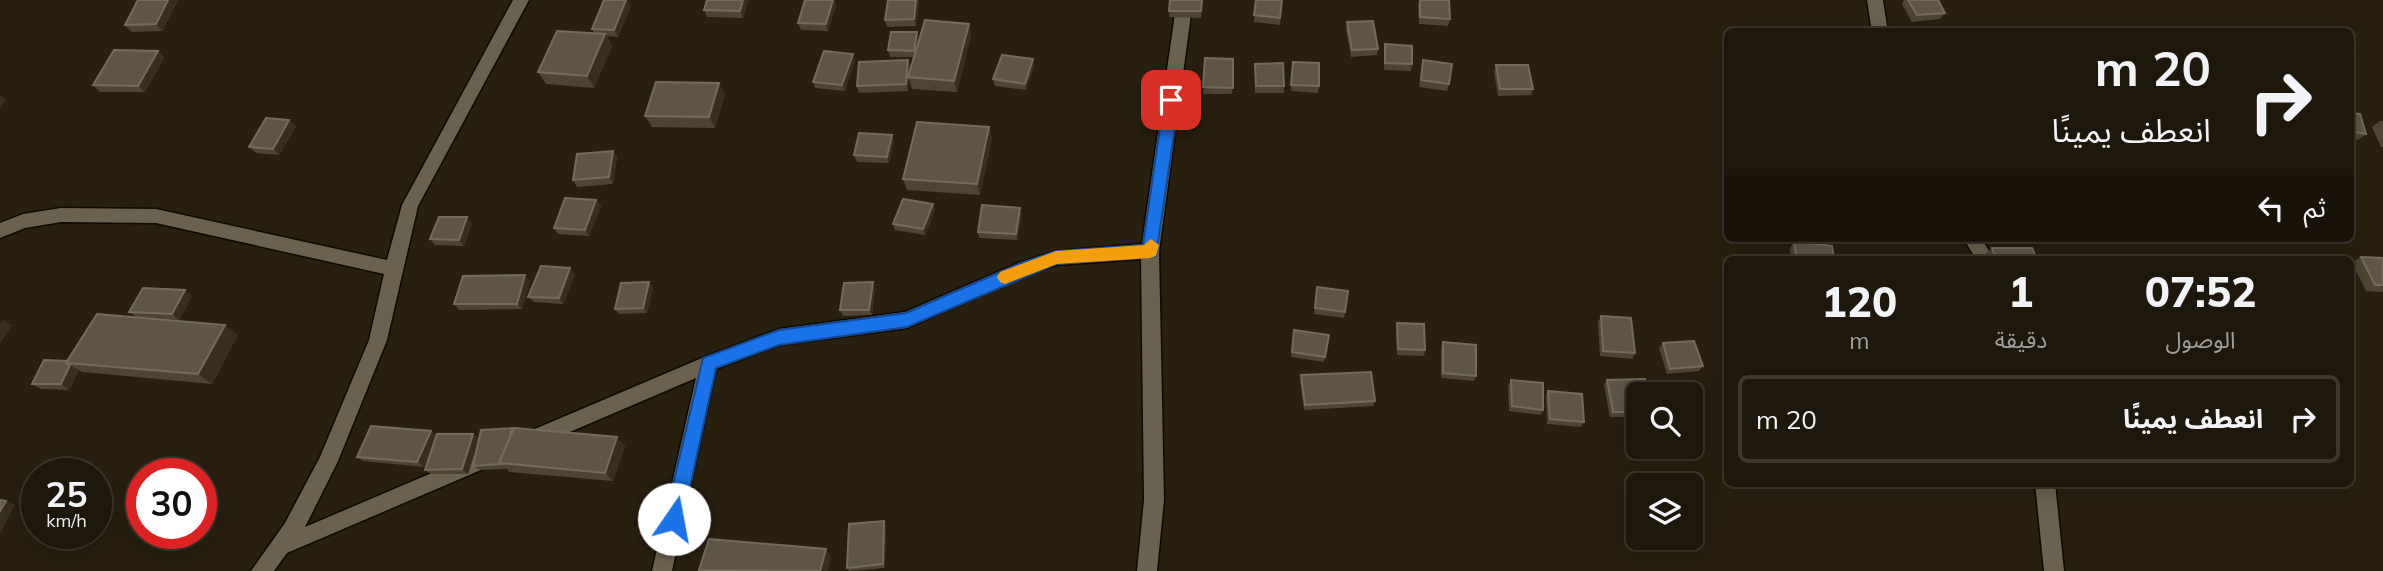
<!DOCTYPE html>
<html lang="ar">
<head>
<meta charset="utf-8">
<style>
	:root { --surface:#1e170b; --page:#262014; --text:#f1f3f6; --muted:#a19f9d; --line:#3c362c }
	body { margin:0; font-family:Mulish,"Noto Sans Arabic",sans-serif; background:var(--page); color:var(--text); direction:rtl; height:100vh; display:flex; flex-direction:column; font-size:26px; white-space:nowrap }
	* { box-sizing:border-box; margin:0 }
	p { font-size:23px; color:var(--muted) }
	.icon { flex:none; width:38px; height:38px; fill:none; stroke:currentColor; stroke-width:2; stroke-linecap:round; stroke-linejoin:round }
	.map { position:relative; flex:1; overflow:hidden; direction:ltr }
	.sheet { position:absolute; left:1724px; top:256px; width:630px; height:231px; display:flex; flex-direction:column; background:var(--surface); border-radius:10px; box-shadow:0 4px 18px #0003,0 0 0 2px var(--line); direction:rtl }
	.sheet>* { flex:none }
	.hud { position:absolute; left:1724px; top:28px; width:630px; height:214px; border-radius:10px; box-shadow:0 4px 18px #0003,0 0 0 2px var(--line); direction:rtl; background:#1e170b; color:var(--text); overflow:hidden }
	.buttons { position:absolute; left:1626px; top:382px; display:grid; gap:14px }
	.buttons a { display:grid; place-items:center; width:77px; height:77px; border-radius:10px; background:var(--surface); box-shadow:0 4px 18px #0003,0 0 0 2px var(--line); font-size:35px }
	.speed { position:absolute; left:21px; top:458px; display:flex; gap:14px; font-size:35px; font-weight:700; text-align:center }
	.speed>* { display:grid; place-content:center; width:91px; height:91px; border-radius:50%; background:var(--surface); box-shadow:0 4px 18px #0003,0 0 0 2px var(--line); line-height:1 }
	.speed small { font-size:18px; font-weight:400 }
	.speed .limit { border:10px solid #d22; background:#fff; color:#111 }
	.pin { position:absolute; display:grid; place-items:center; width:60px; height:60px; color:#fff; margin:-30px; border-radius:14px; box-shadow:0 4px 10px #0006 }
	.me { position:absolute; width:77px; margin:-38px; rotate:12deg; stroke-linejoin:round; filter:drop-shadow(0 0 5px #0008) }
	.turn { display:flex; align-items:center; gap:24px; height:147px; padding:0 28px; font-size:32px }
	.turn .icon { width:91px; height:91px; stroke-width:2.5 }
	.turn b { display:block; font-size:49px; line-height:60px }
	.then { display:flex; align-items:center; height:66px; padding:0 28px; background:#0003; gap:14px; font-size:26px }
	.eta { display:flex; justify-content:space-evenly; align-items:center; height:119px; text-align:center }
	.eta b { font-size:42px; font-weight:800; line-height:49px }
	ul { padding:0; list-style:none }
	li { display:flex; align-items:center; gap:21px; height:88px; margin:0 14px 10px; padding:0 14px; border:4px solid var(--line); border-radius:10px }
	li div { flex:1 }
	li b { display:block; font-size:26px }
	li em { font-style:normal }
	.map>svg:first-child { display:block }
</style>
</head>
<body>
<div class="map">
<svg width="2383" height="571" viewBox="0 0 2383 571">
	<rect width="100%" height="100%" fill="#281f0f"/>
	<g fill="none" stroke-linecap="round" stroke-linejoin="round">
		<defs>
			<path id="minor" d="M513 0H529L418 206 387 340 338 461 305 527 495 446 502 449 504 455 502 461 287 553 274 571H251L285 523 320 457 369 340 384 274 156 223 61 222 25 228 0 238V223L23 214 61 208 156 209 387 260 402 205Z
				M1177 0H1193L1159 251 1164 500 1157 571H1137L1144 500 1141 259 1056 265 1031 273 907 328 779 345 716 369 672 571H652L696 378 537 446 530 449 523 446 521 440 523 434 702 358 779 329 905 312 1021 262 1056 251 1142 244Z
				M1867 0H1883L1888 32H1872Z
				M1963 238H1981L1994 259H1976Z
				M2035 483H2055L2064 571H2044Z"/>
		</defs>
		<use href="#minor" stroke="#100900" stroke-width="3"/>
		<use href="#minor" fill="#6b614f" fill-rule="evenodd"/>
	</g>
	<path fill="#4e4433" d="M138 0H178L162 31 132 32 125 25Z
		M604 0H627L631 6 618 37 607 36 612 46 594 88 546 84 538 72 594 33 592 29Z
		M748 0 743 18 707 17 704 10Z
		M805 0H834L836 6 828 31 801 30 798 23Z
		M888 0H919L916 26 887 27 885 20Z
		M1170 0H1202L1201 18 1169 17Z
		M1256 0H1282L1280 25 1254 22Z
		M1419 0H1449L1450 19 1448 26 1419 24 1418 5Z
		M1904 0H1938L1945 13 1940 19 1912 22 1902 4Z
		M1347 22 1378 49 1377 55 1351 57 1346 29Z
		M969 24 971 36 957 92 912 89 909 80 908 91 859 93 857 86 910 67V71L914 57H890L888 50 919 39 918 44Z
		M1385 44 1412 64 1411 71 1384 70V51Z
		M158 51 164 58 145 92H100L93 85Z
		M853 54 855 60 845 91 815 88 813 82Z
		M1205 58 1233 59 1232 94H1203Z
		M1033 59 1034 66 1026 90 995 86 993 79Z
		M1423 60 1449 84 1447 91 1419 87Z
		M1293 62 1319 86 1318 93 1291 91Z
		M1255 64 1284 86V93H1255Z
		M1496 65 1533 89 1531 95 1498 96 1494 72Z
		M725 94 715 128 652 127 645 116Z
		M2350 113 2366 134 2358 140 2350 139Z
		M289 120 296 126 279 155 256 153 249 147Z
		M2380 121H2383V147H2381L2372 127Z
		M989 127 992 139 980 195 907 190 903 179Z
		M892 135 894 141 889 163 857 162 854 155Z
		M613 151 617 157 613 184 577 187 573 180Z
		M596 200 601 206 589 236 558 234 554 228Z
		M933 204 935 210 925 235 895 230 893 224Z
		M1022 214 1017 240 979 238 978 232Z
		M472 223 464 246 435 245 430 239Z
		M1794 242 1834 259H1791L1790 248Z
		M1992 248 2037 259H1988L1986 253Z
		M2361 257 2383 258V292L2366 291 2352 263Z
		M575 274 563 304 534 302 528 297Z
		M530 281 522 309 459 310 454 304Z
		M649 282 653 288 647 313 619 314 615 309Z
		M1317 287 1345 312 1344 318 1314 314Z
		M875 288 872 315 843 316 840 310Z
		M192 296 179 320 138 317 238 335 212 384 82 372 79 370 69 390 41 389 32 384 137 317 129 312Z
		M1601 316 1635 353 1632 359 1600 356 1598 322Z
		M1397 323 1425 350 1424 356 1397 355 1396 329Z
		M1294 330 1329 335 1324 362 1291 357Z
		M1443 342 1476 376 1474 381 1441 378V348Z
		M1663 343 1703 366 1699 371 1667 374 1659 348Z
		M1301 375 1375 401 1373 406 1304 410 1300 381Z
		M1511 380 1543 410 1541 415 1509 411 1508 386Z
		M1607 380 1638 394V417H1610L1604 385Z
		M1548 391 1584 422 1581 427 1547 424 1546 396Z
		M513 429 625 446 613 481 509 472 507 469 479 470 473 466Z
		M431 431 436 436 473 434 479 439 468 474H431L425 470 433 445 424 467 363 461 357 457Z
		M886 525 885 568 849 571 847 568Z"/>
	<path fill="#382e1d" d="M168 0H178L162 31 156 24Z
		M626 0 631 6 618 37 614 30Z
		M743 0H748L743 18 740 11Z
		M833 0 836 6 828 31 826 24Z
		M916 0H919L916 26 914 19Z
		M969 24 971 36 957 92 954 81Z
		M917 32 919 39 916 57 914 51Z
		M605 34 612 46 594 88 587 76Z
		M158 51 164 58 145 92 138 86Z
		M853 54 855 60 845 91 842 85Z
		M1033 59 1034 66 1026 90 1025 84Z
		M908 60 910 67 909 77H908L909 80 908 91 906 84Z
		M719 83 725 94 715 128 709 117Z
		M0 95 6 100 0 108Z
		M289 120 296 126 279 155 273 149Z
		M989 127 992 139 980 195 977 184Z
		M892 135 894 141 889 163 887 157Z
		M613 151 617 157 613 184 609 177Z
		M596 200 601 206 589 236 585 230Z
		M933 204 935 210 925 235 923 229Z
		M1020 208 1022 214 1017 240 1016 234Z
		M467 217 472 223 464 246 459 240Z
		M570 268 575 274 563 304 559 298Z
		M525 275 530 281 522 309 517 304Z
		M649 282 653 288 647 313 643 308Z
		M873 282 875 288 872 315 869 310Z
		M185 290 192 296 179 320 172 314Z
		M3 320 12 325 0 344V324Z
		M225 325 238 335 212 384 198 374Z
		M70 365 79 370 69 390 61 384Z
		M431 431 437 436 424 467 417 462Z
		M473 434 479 439 468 474 462 469Z
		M617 437 625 446 613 481 605 473Z
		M6 501 15 505 0 534V511Z
		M884 521 886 525 885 568 883 564Z
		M826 549 831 557 828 571H820Z"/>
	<path fill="#5e5545" stroke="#746b5c" stroke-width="2" d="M138 0H168L156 24 125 25Z
		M604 0H626L614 30 592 29Z
		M707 0H743L740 11 704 10Z
		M805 0H833L826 24 798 23Z
		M888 0H916L914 19 885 20Z
		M1170 0H1202L1201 11H1169Z
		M1256 0H1282L1280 18 1254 15Z
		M1420 0H1449L1450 19 1420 17Z
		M1908 0H1938L1945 13 1917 15Z
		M925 20 969 24 954 81 908 77Z
		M1373 21 1378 49 1352 50 1347 22Z
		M557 31 605 34 587 76 538 72Z
		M891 32H917L914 51 888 50Z
		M1385 44 1412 46V64L1385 63Z
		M114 50 158 51 138 86 93 85Z
		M824 51 853 54 842 85 813 82Z
		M1002 55 1033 59 1025 84 993 79Z
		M1205 58 1233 59V88L1203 87Z
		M908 60 906 84 857 86 859 62Z
		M1423 60 1452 64 1449 84 1421 80Z
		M1293 62 1319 63V86L1291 85Z
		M1283 63 1284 86H1256L1255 64Z
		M1496 65H1528L1533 89H1500Z
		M656 82 719 83 709 117 645 116Z
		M2350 113 2360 114 2366 134 2350 131Z
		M266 118 289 120 273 149 249 147Z
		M917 122 989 127 977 184 903 179Z
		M859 133 892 135 887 157 854 155Z
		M613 151 609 177 573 180 577 154Z
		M565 198 596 200 585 230 554 228Z
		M903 199 933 204 923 229 893 224Z
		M982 205 1020 208 1016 234 978 232Z
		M439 217H467L459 240 430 239Z
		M1794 242 1832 246 1834 259H1797Z
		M1992 248H2032L2037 259H1996Z
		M2361 257 2383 258V285H2375Z
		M541 266 570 268 559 298 528 297Z
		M525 275 517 304H454L463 276Z
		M649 282 643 308 615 309 621 283Z
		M873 282 869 310H840L844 283Z
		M1317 287 1348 291 1345 312 1315 308Z
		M143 288 185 290 172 314 129 312Z
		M97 314 225 325 198 374 66 363Z
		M1601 316 1631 318 1635 353 1603 351Z
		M1397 323 1424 324 1425 350 1398 349Z
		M1294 330 1329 335 1325 357 1292 352Z
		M1694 341 1703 366 1670 369 1663 343Z
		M1443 342 1476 345V376L1443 373Z
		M44 360 68 361 66 363 70 365 61 384H32Z
		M1371 372 1375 401 1305 405 1301 375Z
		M1645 379 1648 394H1638V412H1613L1607 380Z
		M1511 380 1543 383V410L1512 406Z
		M1548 391 1582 394 1584 422 1550 419Z
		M371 426 431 431 417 462 357 457Z
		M512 428 510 437 499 463 501 464 473 466 481 430Z
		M514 428 617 437 605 473 499 463Z
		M437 434H473L462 469 425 470Z
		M0 500 6 501 0 511Z
		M884 521 883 564 847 568 849 524Z
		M709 539 826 549 820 571 699 570Z"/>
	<path fill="#1a73e8" stroke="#114b97" stroke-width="2" d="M1171 95 1179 100 1156 256 1056 264 907 327 779 345 716 368 683 519 680 525 674 528 668 525 665 519 703 358 779 330 906 313 1021 263 1056 251 1143 245 1164 100Z"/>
	<path fill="#f59e0b" d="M1151 239 1159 245 1156 256 1150 258 1057 264 1005 284 1000 282 997 277 1000 272 1056 251 1144 245Z"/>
</svg>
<div class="buttons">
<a><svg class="icon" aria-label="search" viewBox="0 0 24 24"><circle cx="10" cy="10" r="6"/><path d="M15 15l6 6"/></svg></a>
<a><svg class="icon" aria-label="layers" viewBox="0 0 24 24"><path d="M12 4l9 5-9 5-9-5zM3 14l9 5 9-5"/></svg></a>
</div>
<div class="speed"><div>25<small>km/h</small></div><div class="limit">30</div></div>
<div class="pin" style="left:1171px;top:100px;background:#d93025"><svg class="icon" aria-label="arrive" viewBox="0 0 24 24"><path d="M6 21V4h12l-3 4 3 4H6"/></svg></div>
<svg class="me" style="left:674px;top:519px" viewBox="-20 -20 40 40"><circle r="19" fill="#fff"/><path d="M0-13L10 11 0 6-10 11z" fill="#1a73e8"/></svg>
<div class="hud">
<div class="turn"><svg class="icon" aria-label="right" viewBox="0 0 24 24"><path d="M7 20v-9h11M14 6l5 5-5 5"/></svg><div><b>20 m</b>انعطف يمينًا</div></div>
<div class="then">ثم<svg class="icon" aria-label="left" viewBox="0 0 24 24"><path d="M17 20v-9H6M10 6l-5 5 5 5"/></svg></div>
</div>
<section class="sheet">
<div class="eta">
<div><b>07:52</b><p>الوصول</p></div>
<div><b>1</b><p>دقيقة</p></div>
<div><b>120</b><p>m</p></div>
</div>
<ul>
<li><svg class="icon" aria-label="right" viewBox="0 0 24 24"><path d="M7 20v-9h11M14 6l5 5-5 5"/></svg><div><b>انعطف يمينًا</b></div><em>20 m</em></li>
</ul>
</section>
</div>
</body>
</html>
